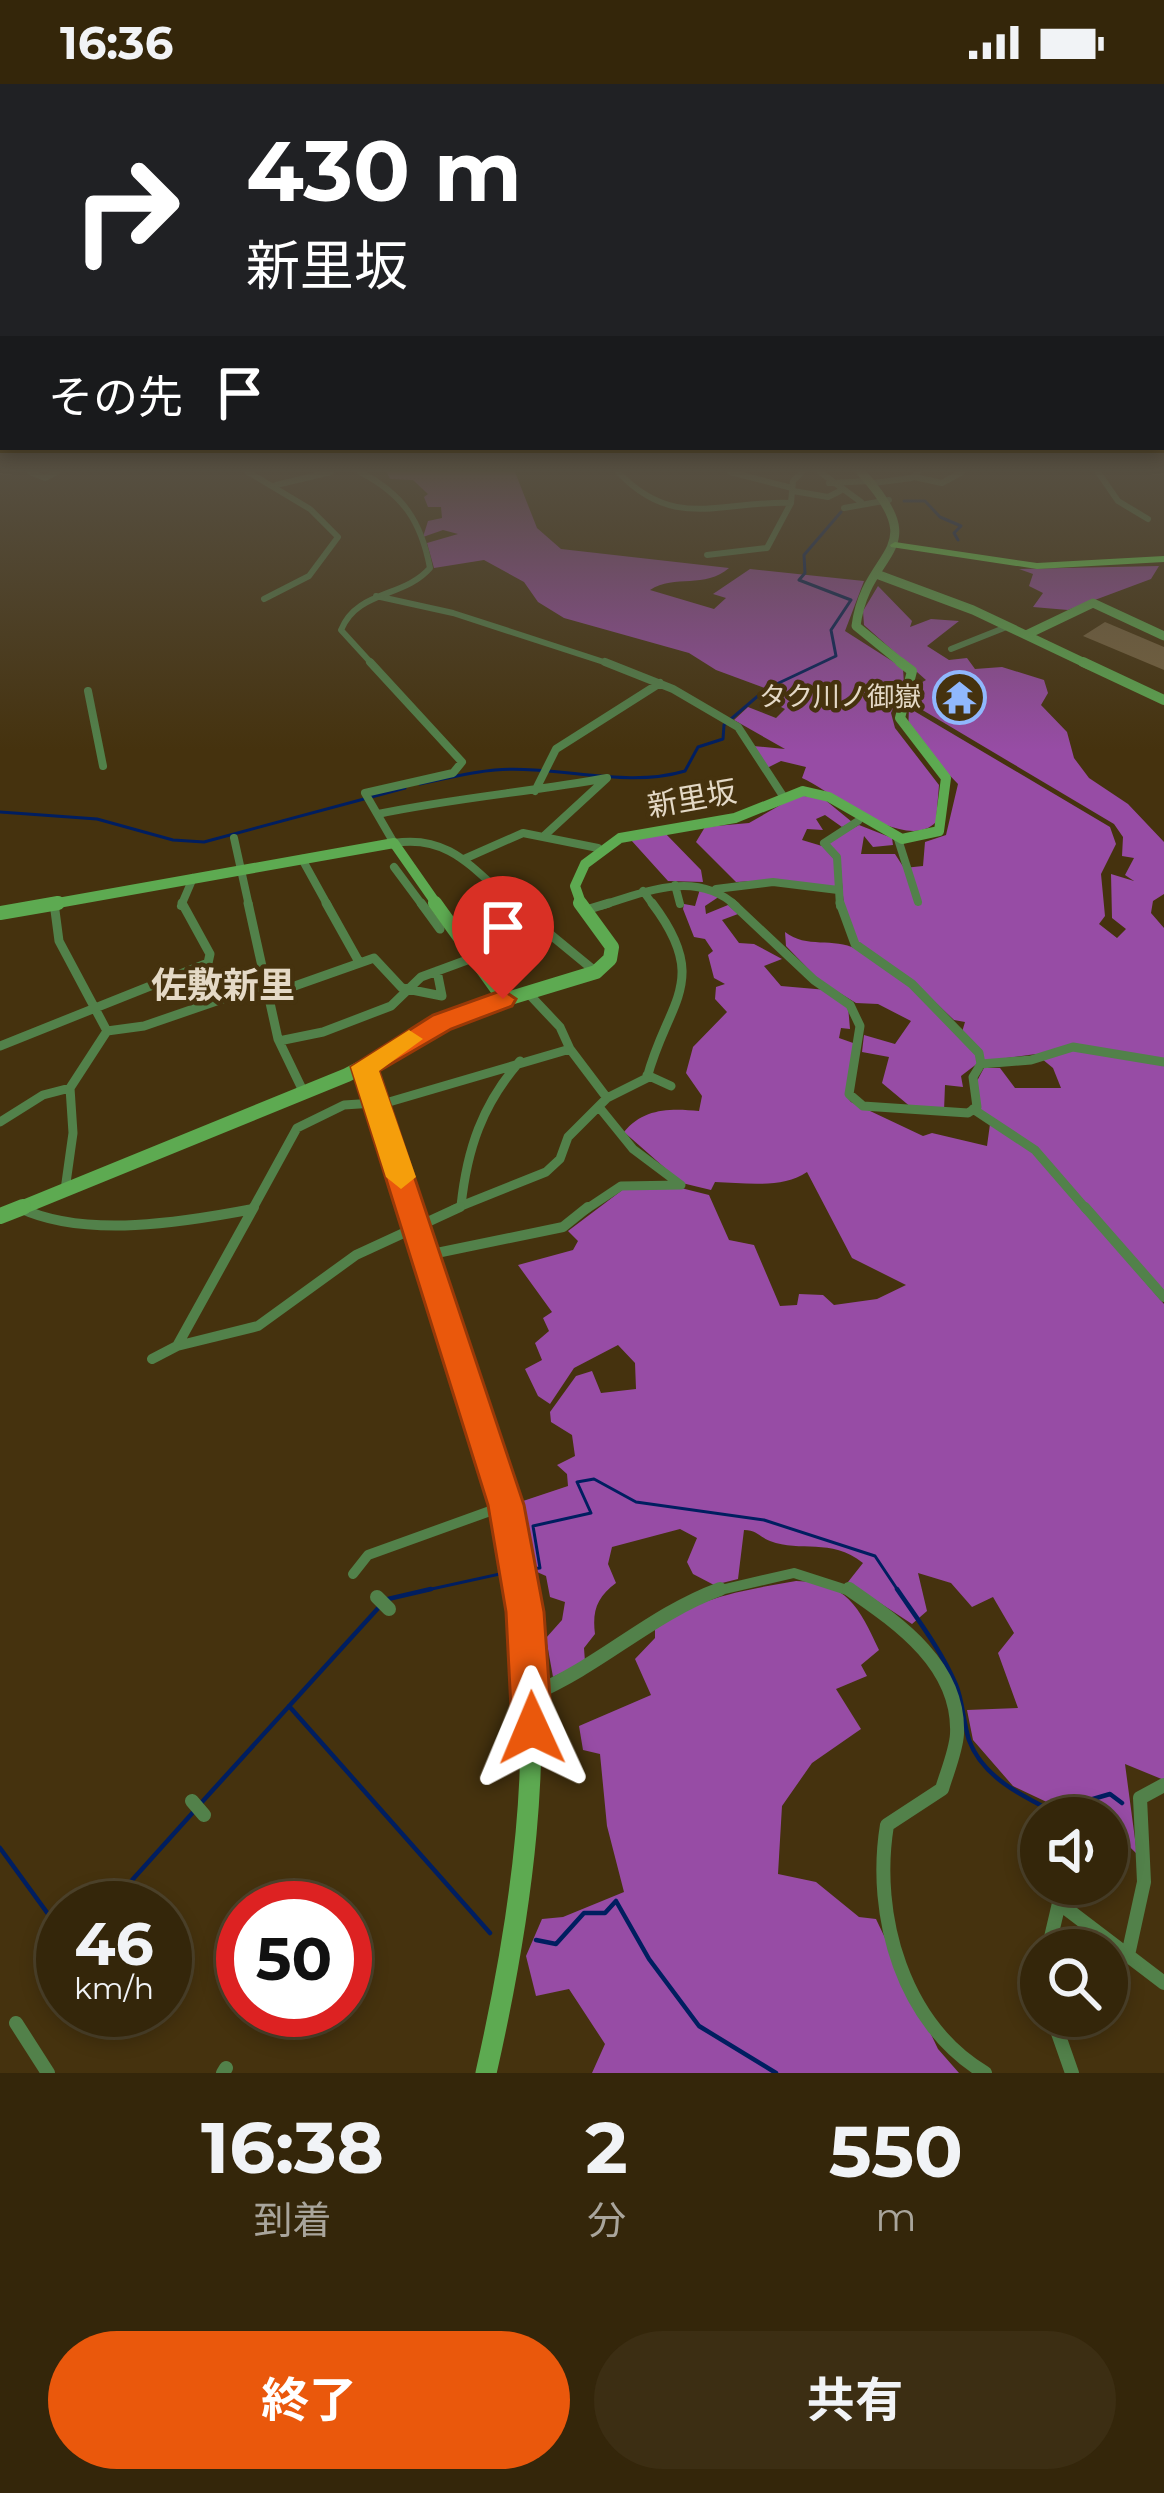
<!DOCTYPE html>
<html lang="ja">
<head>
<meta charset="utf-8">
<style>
	:root { --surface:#34260a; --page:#3c2e13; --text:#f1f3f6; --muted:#a9a59c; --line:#4e432b; --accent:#ea580c }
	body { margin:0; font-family:Montserrat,"Noto Sans JP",sans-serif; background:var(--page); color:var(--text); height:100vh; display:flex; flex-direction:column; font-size:45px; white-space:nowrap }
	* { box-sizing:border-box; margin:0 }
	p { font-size:39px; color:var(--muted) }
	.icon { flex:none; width:66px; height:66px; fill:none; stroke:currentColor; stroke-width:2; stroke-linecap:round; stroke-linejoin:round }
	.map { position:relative; height:1989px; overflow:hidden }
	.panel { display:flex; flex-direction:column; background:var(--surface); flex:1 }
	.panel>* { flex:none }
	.guide { position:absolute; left:0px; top:0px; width:1164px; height:366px; box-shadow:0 6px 18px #0003,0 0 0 3px var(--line); background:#202124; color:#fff; overflow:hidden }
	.buttons { position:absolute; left:1020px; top:1713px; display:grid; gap:24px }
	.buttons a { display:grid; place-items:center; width:108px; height:108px; border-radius:50%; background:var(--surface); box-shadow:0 6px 18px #0003,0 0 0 3px var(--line); font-size:60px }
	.speed { position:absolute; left:36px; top:1797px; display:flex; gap:24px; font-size:60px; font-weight:700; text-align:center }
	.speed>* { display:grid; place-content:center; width:156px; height:156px; border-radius:50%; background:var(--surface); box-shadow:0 6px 18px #0003,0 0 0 3px var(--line); line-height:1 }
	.speed small { font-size:30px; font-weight:400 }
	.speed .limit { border:18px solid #d22; background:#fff; color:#111 }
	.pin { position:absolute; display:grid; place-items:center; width:102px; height:102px; color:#fff; margin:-123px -51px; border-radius:50% 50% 50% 0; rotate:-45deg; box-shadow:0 0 12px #0007 }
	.pin .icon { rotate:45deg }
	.me { position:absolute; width:132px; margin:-66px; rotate:359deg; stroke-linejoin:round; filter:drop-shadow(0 0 9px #0008) }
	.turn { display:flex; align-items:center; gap:42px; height:252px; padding:0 48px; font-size:54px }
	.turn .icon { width:156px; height:156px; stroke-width:2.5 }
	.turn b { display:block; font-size:84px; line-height:102px }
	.then { display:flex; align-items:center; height:114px; padding:0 48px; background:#0003; gap:24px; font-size:45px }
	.eta { display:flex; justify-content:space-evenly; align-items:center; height:204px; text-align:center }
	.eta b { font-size:72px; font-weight:700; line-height:84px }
	.action { display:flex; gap:24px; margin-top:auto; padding:24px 48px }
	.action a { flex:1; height:138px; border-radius:72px; background:var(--accent); color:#fff; font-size:48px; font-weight:700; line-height:138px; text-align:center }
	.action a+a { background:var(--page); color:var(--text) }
	.status { display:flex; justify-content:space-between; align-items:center; height:84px; padding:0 60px; background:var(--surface); direction:ltr }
	.status svg { height:33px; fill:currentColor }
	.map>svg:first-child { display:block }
</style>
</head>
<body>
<div class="status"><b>16:36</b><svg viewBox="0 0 49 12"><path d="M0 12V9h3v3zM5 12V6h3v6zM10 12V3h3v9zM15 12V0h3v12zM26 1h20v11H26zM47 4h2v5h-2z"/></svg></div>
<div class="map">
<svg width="1164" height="1989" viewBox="0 0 1164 1989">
	<rect width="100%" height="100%" fill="#45320e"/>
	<path fill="#974ca5" d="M387 388H515L537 444 561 465 729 484C705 505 675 490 650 506L714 525 726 514 713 510 750 485 864 497 845 547 903 584 904 601 891 629 895 644 939 701 936 738C905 770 832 707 802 694L806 683 781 677 767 684 753 662 785 665 734 636 748 623 776 634 785 625 771 618 778 609 716 586 689 569 564 534 538 518 524 498 484 476 434 484 427 459 458 450 443 446 423 453 428 437 442 434 441 423H428L424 413 428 410 413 396 390 395Z
		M1159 482 1151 495 1068 526 1033 523 1043 509 1029 502 1033 490 1019 485Z
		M878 502 912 537 910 543 931 535 959 537 927 562 949 576 967 574 975 585 1002 583 1044 596 1048 609 1041 621 1067 648 1074 674 1089 694 1128 720 1164 758V810L1153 817 1151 829 1164 844V1208L1037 1064 980 1026 977 997 984 984H1000L1015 1004H1061L1053 984 1036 970 984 977 962 948 965 938 954 936 915 899 859 860 844 824 840 773 827 759 859 741 892 754 893 761 873 763 864 752 861 770H895L904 784 923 782 925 758 946 751 958 700 908 648 909 624 1110 743 1116 760 1101 790 1105 832 1099 840 1117 854 1126 845 1112 834 1111 790 1134 797 1125 791 1134 774 1122 772 1123 753 1114 740 909 618 917 601 926 596 864 541 863 527Z
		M798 711 824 715 852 738 842 743 825 731 816 735 823 746 807 745 802 756 822 762 836 777 835 804 772 796 736 798 696 758 705 743 749 739Z
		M664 748 701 786 703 798 668 797 631 756Z
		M700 805 720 812 705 822 706 830 728 821 738 830 722 836 739 859 754 860 782 875 764 882 781 902 827 906 848 922 850 945 841 944 839 954 856 960 845 1011 851 1018 923 1052 932 1049 987 1062 990 1040 1033 1068 1164 1220V1696L1125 1680 1137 1770 1107 1741V1734L1053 1721 1013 1702 973 1656 967 1626 1018 1624 998 1569 1014 1549 993 1513 972 1523 951 1499 918 1489 927 1527 912 1540 848 1498 863 1479C830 1453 801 1469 770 1457 758 1452 757 1446 744 1446L738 1495 714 1501 693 1490 687 1478 697 1454 680 1445 612 1463 608 1480 616 1499C597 1513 592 1527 595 1550L584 1564 585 1578 553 1593 546 1554 562 1536 565 1518 550 1513 546 1492 537 1488 523 1417 568 1402 567 1390 557 1381 575 1372 572 1351 551 1338 550 1328 576 1292 592 1287 601 1309 636 1305 635 1279 618 1261 574 1284 550 1320 538 1312 525 1285 542 1276 535 1259 549 1247 543 1234 552 1228 518 1181 573 1166 578 1157 568 1147 625 1104H681L709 1111 729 1156 754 1161 780 1222 797 1221 799 1210 823 1211 834 1221 877 1215 906 1201 852 1174 807 1088C782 1105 745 1099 715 1098L711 1106 682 1099 624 1048C643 1024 671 1024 699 1027L702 1012 686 989 693 963 727 928 715 915 716 903 725 900 714 894 708 871 713 867 705 855 694 853 683 825 684 820 695 822Z
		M785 848C806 865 834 853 856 865 904 889 940 931 976 969L978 979 961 992 963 1003 945 1001 944 1027 912 1024 882 999 889 973 862 968 864 951 895 960 911 937 878 920 856 919 820 897 786 862Z
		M796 1497C847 1498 859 1523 879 1566L861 1581 867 1592 836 1605 861 1645 812 1679 782 1722 778 1790 816 1798 859 1833 876 1835 938 1965 959 1989H592L605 1960 569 1905 536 1912 526 1872 542 1835 563 1833 624 1808 607 1742 600 1670 583 1666 579 1642 651 1611 635 1575 655 1554V1544C698 1513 744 1506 796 1497Z"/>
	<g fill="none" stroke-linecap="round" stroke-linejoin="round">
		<path stroke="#001e60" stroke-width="3" d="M904 417H925L940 433 961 442 954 449 958 456
			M420 700C445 695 470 688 495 686 559 681 625 705 685 687L698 663 723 655 724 641 766 605 836 572 831 546 851 516 799 496 805 489 804 471 841 428
			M0 728 97 735 173 756 204 758 405 704
			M522 1486 540 1484 533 1442 591 1429 577 1398 594 1395 636 1418 764 1436 875 1472 899 1508
			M418 1508 513 1487"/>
		<path stroke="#001e60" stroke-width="4.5" d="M897 1505C918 1536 941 1566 956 1601 963 1618 963 1638 969 1656 982 1692 1020 1711 1052 1727L1110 1710 1122 1719
			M388 1515 431 1505
			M289 1622 490 1849
			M202 1718 381 1521
			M0 1764 51 1834
			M107 1824 196 1725
			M536 1856 556 1860 584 1829H605L616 1817 649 1875 699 1942 776 1989"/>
	</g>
	<path fill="#77633f" d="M1105 538 1164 563V586L1083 552Z"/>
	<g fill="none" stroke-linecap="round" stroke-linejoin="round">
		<path stroke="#52814a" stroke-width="6" d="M30 388 45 394 57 388
			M248 388 310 425 338 453 309 492 264 515
			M360 388C403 410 421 437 430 484 404 514 357 506 341 546L373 581
			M618 388C675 448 722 416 791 419L793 397 802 388
			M730 388 792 404
			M820 388 861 418
			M1098 388 1118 417 1148 435
			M914 393 942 399 962 388
			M829 399 870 397
			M873 399 912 394 918 388
			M276 401 331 388
			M793 407 828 413 840 407
			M844 424 889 416
			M707 471 767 464 791 419
			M376 512 453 529 613 581
			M951 565 1009 542"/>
		<path stroke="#52814a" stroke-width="8" d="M370 578 462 678 453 689 365 709 394 759C451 750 474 787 516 822
			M605 578 673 605 738 643 783 712
			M88 607 103 682
			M535 707 556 665 660 599
			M378 730C454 714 530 708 607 694L545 751
			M897 752 918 818
			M234 754 249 822
			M302 775 328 822
			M464 775 523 749 598 764
			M394 783 423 822
			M675 801 680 820
			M716 805 773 798 838 806
			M643 807 654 822
			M181 822 193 794
			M600 822C645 808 696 785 736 822
			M840 822 837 773 824 759 858 737"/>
		<path stroke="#52814a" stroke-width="9" d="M54 819 59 857 107 947
			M248 819 278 955 304 1009
			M326 819 359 878
			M421 819 440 845
			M512 819 596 888
			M732 819 814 896 850 921 860 942 849 1010 863 1022 968 1029 977 1023 973 993 981 980 979 969 912 900 855 860 840 819
			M586 826 609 819
			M107 947 144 942 237 910 289 904 374 874 402 904 442 912 437 887
			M279 957 323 948 391 922 421 893 478 872
			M0 962 208 879 210 870 182 819
			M570 965 607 1014
			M981 980 1031 976 1073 963 1164 978
			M647 991 671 1002
			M599 1023 633 1065 681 1101
			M973 1025 1035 1066 1087 1126
			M0 1038 43 1011 70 1004
			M65 1106 73 1049 70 1004 107 947
			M461 1122 546 1088 560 1075 568 1053 607 1014 647 994C667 917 712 898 652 819
			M252 1126 297 1044 344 1021 389 1018 570 965 560 943 527 908
			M453 1126 461 1122C467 1065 482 1021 520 977
			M585 1126 621 1102 681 1101"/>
		<path stroke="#52814a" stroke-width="10" d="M1085 1123 1164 1213
			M20 1124C85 1155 185 1138 253 1125
			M427 1171 563 1143 588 1123
			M177 1262 254 1123
			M152 1275 177 1262 258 1242 356 1171 460 1123
			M353 1490 368 1471 504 1422
			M712 1508 794 1489 853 1508"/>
		<path stroke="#52814a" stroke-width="14" d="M849 1505C898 1539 960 1581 957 1650 956 1667 947 1688 942 1705L887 1741C872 1832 903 1940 985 1989
			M377 1513 389 1525
			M533 1610C603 1580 650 1531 720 1505
			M192 1717 204 1731
			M1048 1866 1059 1819 1164 1899
			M1128 1871 1144 1798 1140 1714 1164 1701
			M1052 1932 1072 1989
			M16 1939 48 1989
			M223 1989 226 1984"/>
		<path stroke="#5daa51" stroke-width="9" d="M861 388C935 470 866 463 856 542L904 581
			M879 491 973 526 1089 581
			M1026 551 1093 519 1164 552"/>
		<path stroke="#5daa51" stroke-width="10" d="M1083 578 1164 616
			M41 822 394 759 438 822
			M582 822 575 802 585 780 620 754 735 734 803 707 829 713 902 755 939 747 946 694 900 634 912 587 900 578"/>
		<path stroke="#5daa51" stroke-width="14" d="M435 819 504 915
			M0 829 58 819
			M365 983 414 1126
			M16 1126 347 991 471 926 596 888 610 875 612 863 580 819"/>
		<path stroke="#5daa51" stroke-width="16" d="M413 1123 488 1348 522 1508
			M0 1132 23 1123"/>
		<path stroke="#5daa51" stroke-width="21" d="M486 1989C522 1830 545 1668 522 1505"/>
		<path fill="#6ae655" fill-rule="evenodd" d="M895 458 1037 479 1164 472V478L1037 485 891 463 890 461Z"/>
	</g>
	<linearGradient id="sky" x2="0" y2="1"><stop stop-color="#261c08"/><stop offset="0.58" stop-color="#564f41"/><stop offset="1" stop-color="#564f41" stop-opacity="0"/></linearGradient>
	<rect width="1164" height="666" fill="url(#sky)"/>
	<path fill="#ea580c" stroke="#983908" stroke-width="3" d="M503 906 516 915 512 922 451 945 379 987 524 1421 544 1528 552 1644 546 1659 532 1665 518 1659 512 1644 506 1528 488 1421 351 983 433 931Z"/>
	<path fill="#f59e0b" d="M409 946 423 955 379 987 416 1093 401 1105 386 1093 351 983Z"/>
	<defs>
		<symbol id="temple-ring" viewBox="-11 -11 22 22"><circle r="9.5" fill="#45320e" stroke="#90b8fd" stroke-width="1.5"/><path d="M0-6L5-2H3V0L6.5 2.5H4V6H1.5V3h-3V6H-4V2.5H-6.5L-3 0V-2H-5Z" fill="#90b8fd"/></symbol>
	</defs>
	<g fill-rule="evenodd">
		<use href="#temple-ring" x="930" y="584" width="59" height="59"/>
	</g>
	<g text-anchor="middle" stroke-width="9" stroke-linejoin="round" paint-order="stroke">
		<g font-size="27" fill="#e4d9c6" stroke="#45320e" text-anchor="end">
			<text x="921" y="622">タク川ノ御嶽</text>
		</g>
		<g font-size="30" fill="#e4d9c6" stroke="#45320e">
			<text transform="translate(692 715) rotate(-10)" y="10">新里坂</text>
		</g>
		<g font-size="36" font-weight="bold" fill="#e4d9c6" stroke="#45320e">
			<text x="223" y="914">佐敷新里</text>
		</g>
	</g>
</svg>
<div class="buttons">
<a><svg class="icon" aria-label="sound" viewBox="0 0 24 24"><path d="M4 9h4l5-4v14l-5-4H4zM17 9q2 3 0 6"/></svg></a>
<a><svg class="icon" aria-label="search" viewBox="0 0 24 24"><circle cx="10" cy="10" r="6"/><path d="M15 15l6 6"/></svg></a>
</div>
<div class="speed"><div>46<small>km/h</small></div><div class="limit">50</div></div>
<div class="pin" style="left:503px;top:915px;background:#d93025"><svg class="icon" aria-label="arrive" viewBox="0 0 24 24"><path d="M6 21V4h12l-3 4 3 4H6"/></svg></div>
<svg class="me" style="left:532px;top:1644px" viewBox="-20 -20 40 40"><path d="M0-17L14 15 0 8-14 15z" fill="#ea580c" stroke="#fff" stroke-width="4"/></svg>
<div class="guide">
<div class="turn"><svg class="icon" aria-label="right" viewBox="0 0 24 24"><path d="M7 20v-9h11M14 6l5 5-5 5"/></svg><div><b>430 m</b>新里坂</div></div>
<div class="then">その先<svg class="icon" aria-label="arrive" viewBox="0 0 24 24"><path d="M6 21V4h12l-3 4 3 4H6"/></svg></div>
</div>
</div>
<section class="panel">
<div class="eta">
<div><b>16:38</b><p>到着</p></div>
<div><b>2</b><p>分</p></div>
<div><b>550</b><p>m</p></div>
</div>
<div class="action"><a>終了</a><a>共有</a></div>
</section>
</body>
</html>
